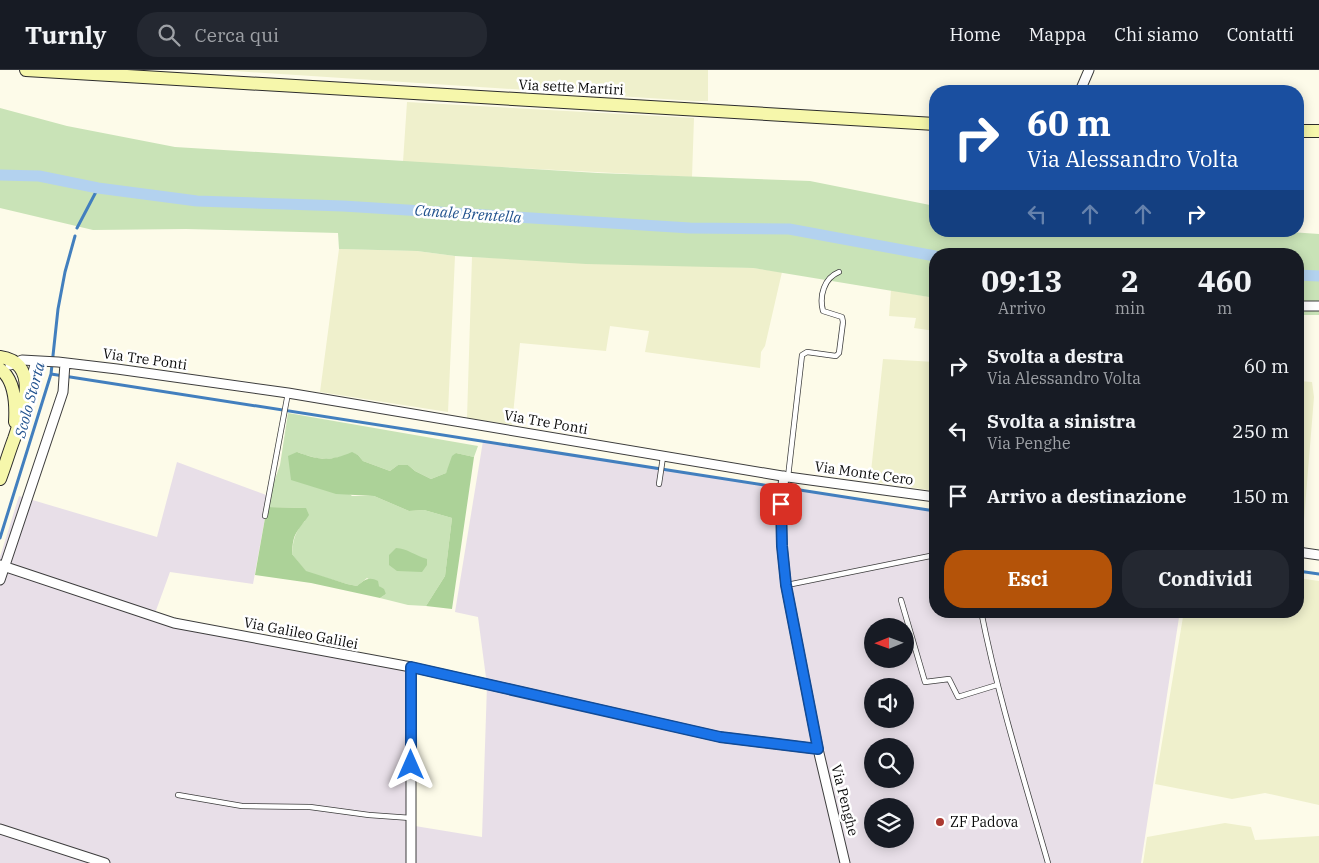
<!DOCTYPE html>
<html lang="it">
<head>
<meta charset="utf-8">
<style>
	:root { --surface:#171b24; --page:#242831; --text:#f1f3f6; --muted:#9ea1a6; --line:#363941; --accent:#b45309 }
	body { margin:0; font-family:"IBM Plex Serif",serif; background:var(--page); color:var(--text); height:100vh; display:flex; flex-direction:column; font-size:19px; white-space:nowrap }
	* { box-sizing:border-box; margin:0 }
	p { font-size:16px; color:var(--muted) }
	.icon { flex:none; width:28px; height:28px; fill:none; stroke:currentColor; stroke-width:2; stroke-linecap:round; stroke-linejoin:round }
	.map { position:relative; flex:1; overflow:hidden }
	.side { position:absolute; left:929px; top:178px; width:375px; height:370px; display:flex; flex-direction:column; background:var(--surface); border-radius:20px; box-shadow:0 2px 12px #0003 }
	.side>* { flex:none }
	.hud { position:absolute; left:929px; top:15px; width:375px; height:152px; border-radius:20px; box-shadow:0 2px 12px #0003; background:#1a4fa0; color:#fff; overflow:hidden }
	.needle { width:32px; rotate:269deg }
	.controls { position:absolute; left:864px; top:548px; display:grid; gap:10px }
	.controls a { display:grid; place-items:center; width:50px; height:50px; border-radius:50%; background:var(--surface); box-shadow:0 2px 12px #0003; font-size:25px }
	.pin { position:absolute; display:grid; place-items:center; width:42px; height:42px; color:#fff; margin:-21px; border-radius:10px; box-shadow:0 2px 8px #0006 }
	.me { position:absolute; width:55px; margin:-28px; rotate:0deg; stroke-linejoin:round; filter:drop-shadow(0 0 4px #0008) }
	.turn { display:flex; align-items:center; gap:18px; height:105px; padding:0 15px; font-size:22px }
	.turn .icon { width:65px; height:65px; stroke-width:2.5 }
	.turn b { display:block; font-size:35px; line-height:42px }
	.lanes { display:flex; align-items:center; height:48px; padding:0 15px; background:#0003; justify-content:center; gap:25px; direction:ltr }
	.lanes .off { opacity:.35 }
	.eta { display:flex; justify-content:space-evenly; align-items:center; height:85px; text-align:center }
	.eta b { font-size:30px; font-weight:700; line-height:35px }
	.action { display:flex; gap:10px; margin-top:auto; padding:10px 15px }
	.action a { flex:1; height:58px; border-radius:20px; background:var(--accent); color:#fff; font-size:20px; font-weight:700; line-height:58px; text-align:center }
	.action a+a { background:var(--page); color:var(--text) }
	ul { padding:0; list-style:none }
	li { display:flex; align-items:center; gap:15px; height:65px; padding:0 15px }
	li div { flex:1 }
	li b { display:block; font-size:19px }
	li em { font-style:normal }
	header { display:flex; align-items:center; gap:30px; box-sizing:border-box; height:70px; padding:0 25px; background:var(--surface); border-bottom:1px solid var(--line) }
	header strong { font-size:24px }
	nav { display:flex; gap:28px; margin-inline-start:auto; font-size:18px }
	.search { width:350px; height:45px; background:var(--page); display:flex; align-items:center; gap:12px; box-sizing:border-box; padding:0 18px; border-radius:20px; color:var(--muted); font-size:19px }
	.map>svg:first-child { display:block }
</style>
</head>
<body>
<header>
<strong>Turnly</strong>
<div class="search"><svg class="icon" aria-label="search" viewBox="0 0 24 24"><circle cx="10" cy="10" r="6"/><path d="M15 15l6 6"/></svg>Cerca qui</div>
<nav><a>Home</a><a>Mappa</a><a>Chi siamo</a><a>Contatti</a></nav>
</header>
<div class="map">
<svg width="1319" height="793" viewBox="0 0 1319 793">
	<rect width="100%" height="100%" fill="#fdfbe9"/>
	<path fill="#e8dfe8" fill-rule="evenodd" d="M483 371 935 441V541H1180L1141 793H0V487L19 426 157 467 177 392 269 426 253 514 170 502 154 546 414 600 415 756 482 767 487 615 478 547 455 542ZM872 556H905V589H872ZM872 616H905V649H872ZM872 676H905V709H872ZM872 736H905V769H872Z"/>
	<path fill="#eff0cc" d="M219 0H708V31H694Z
		M407 32 694 48 692 107 403 92Z
		M339 179 417 181 455 186 448 342 320 322Z
		M472 187 753 198 782 202 765 276 761 282 760 298 645 282 649 261 610 256 606 281 520 273 512 355 467 348Z
		M891 220 935 228V261L914 258 916 248 889 246Z
		M883 289 935 292V421L870 411Z
		M1298 311 1312 312 1314 327 1303 462 1300 474H1298Z
		M1298 508 1319 511V735L1265 723 1232 729 1155 714 1184 541H1298Z
		M1225 753 1251 757 1255 770 1319 766V793H1143L1147 767Z"/>
	<path fill="#c9e3b7" d="M0 38 67 56 175 77 598 103 810 111 935 136V161H1276L1319 164V245H1298V184H935V228L753 198 586 194 455 186 417 181 339 179 338 163 186 159 93 160 0 138Z
		M288 343 478 376 474 387 456 383 446 403 431 409 415 401 408 395H398L390 401 363 391 358 385 352 383C329 392 319 390 297 382L352 426H374L409 441 424 440 452 448 445 506 426 536 408 535 380 528 386 524 379 516 367 508 357 516 347 514 306 502 292 484C293 470 295 461 305 451L306 438 267 437 269 426 280 395Z"/>
	<path fill="#acd298" d="M297 382C319 390 329 392 352 382L358 385 363 391 390 401 398 395H408L415 401 431 409 446 403 452 386 456 383 474 387 452 539 426 536 445 506 452 448 424 440 409 441 374 426 336 424 291 410 288 386Z
		M267 437 306 438 309 445C297 463 293 461 292 484L306 501 347 514 357 516C364 510 369 506 378 511L379 516 384 519 386 524 380 528 311 513 255 505Z
		M396 478C408 479 414 485 427 489V495L422 502 397 501 389 495V485Z"/>
	<g fill="none" stroke-linecap="round" stroke-linejoin="round">
		<path stroke="#427fbe" stroke-width="3" d="M77 158 98 118
			M51 304 777 417
			M787 418 935 441
			M0 468 51 304 58 239 65 202 75 166
			M1298 501 1319 504"/>
		<path stroke="#b3d2ef" stroke-width="11" d="M0 105 39 106 98 118 197 131 343 136 690 158 789 159 935 186
			M1298 205 1319 206"/>
		<defs>
			<path id="lane" d="M788 407 802 285 807 282 836 286 839 283 843 252 842 247 823 241C819 226 824 208 839 202
				M659 414 663 387
				M265 446 288 323
				M787 515 935 485
				M901 530 925 612 949 609 958 627 997 615
				M981 541C998 627 1024 709 1048 793
				M178 725 242 736 310 737 369 745 411 748"/>
			<path id="street" d="M1080 21 1089 0
				M1298 236H1319
				M10 295 22 290 58 292 117 299 288 323 788 407 935 427
				M28 320 36 291
				M784 406 781 433 782 476 786 515 818 679 845 793
				M1298 482 1319 485
				M0 495 174 553 411 597 720 667 818 679
				M0 510 63 322 65 293
				M411 597V793
				M0 759 105 793"/>
			<path id="secondary" d="M26 0 935 54
				M1298 61H1319
				M0 287C42 293 22 344 14 369 9 382 5 396 0 409
				M0 299C15 310 16 335 15 352"/>
		</defs>
		<use href="#lane" stroke="#3d3d3d" stroke-width="6"/>
		<use href="#street" stroke="#3d3d3d" stroke-width="11"/>
		<use href="#secondary" stroke="#2c2c2c" stroke-width="14"/>
		<use href="#lane" stroke="#fff" stroke-width="4.5"/>
		<use href="#street" stroke="#fff" stroke-width="9"/>
		<use href="#secondary" stroke="#f6f7ab" stroke-width="12"/>
	</g>
	<g fill="none" stroke-linecap="round" stroke-linejoin="round">
		<defs>
			<path id="route" d="M411 695V597L720 667 818 679 786 515 782 476 781 434"/>
		</defs>
		<use href="#route" stroke="#114b97" stroke-width="12"/>
		<use href="#route" stroke="#1a73e8" stroke-width="9"/>
	</g>
	<circle fill="#ab3931" stroke="#fff" stroke-width="2" cx="940" cy="752" r="5"/>
	<g text-anchor="middle" stroke-width="5" stroke-linejoin="round" paint-order="stroke">
		<g font-size="14" fill="#0a0a0a" stroke="#fff">
			<text transform="translate(571 17) rotate(3)" y="5">Via sette Martiri</text>
			<text transform="translate(145 289) rotate(8)" y="5">Via Tre Ponti</text>
			<text transform="translate(546 352) rotate(10)" y="5">Via Tre Ponti</text>
			<text transform="translate(864 403) rotate(8)" y="5">Via Monte Cero</text>
			<text transform="translate(301 563) rotate(11)" y="5">Via Galileo Galilei</text>
			<text transform="translate(845 730) rotate(76)" y="5">Via Penghe</text>
		</g>
		<g font-size="14" fill="#0a0a0a" stroke="#fff" text-anchor="start">
			<text x="950" y="757">ZF Padova</text>
		</g>
		<g font-size="15" font-style="italic" fill="#21528e" stroke="#fff">
			<text transform="translate(468 144) rotate(4)" y="5">Canale Brentella</text>
			<text transform="translate(30 330) rotate(-75)" y="5">Scolo Storta</text>
		</g>
	</g>
</svg>
<div class="controls">
<a><svg class="needle" viewBox="-14 -14 28 28"><path d="M0-13l5 13h-10z" fill="#e53935"/><path d="M0 13l5-13h-10z" fill="#9ea1a6"/></svg></a>
<a><svg class="icon" aria-label="sound" viewBox="0 0 24 24"><path d="M4 9h4l5-4v14l-5-4H4zM17 9q2 3 0 6"/></svg></a>
<a><svg class="icon" aria-label="search" viewBox="0 0 24 24"><circle cx="10" cy="10" r="6"/><path d="M15 15l6 6"/></svg></a>
<a><svg class="icon" aria-label="layers" viewBox="0 0 24 24"><path d="M12 4l9 5-9 5-9-5zM3 14l9 5 9-5"/></svg></a>
</div>
<div class="pin" style="left:781px;top:434px;background:#d93025"><svg class="icon" aria-label="arrive" viewBox="0 0 24 24"><path d="M6 21V4h12l-3 4 3 4H6"/></svg></div>
<svg class="me" style="left:411px;top:695px" viewBox="-20 -20 40 40"><path d="M0-17L14 15 0 8-14 15z" fill="#1a73e8" stroke="#fff" stroke-width="4"/></svg>
<div class="hud">
<div class="turn"><svg class="icon" aria-label="right" viewBox="0 0 24 24"><path d="M7 20v-9h11M14 6l5 5-5 5"/></svg><div><b>60 m</b>Via Alessandro Volta</div></div>
<div class="lanes"><svg class="icon off" aria-label="left" viewBox="0 0 24 24"><path d="M17 20v-9H6M10 6l-5 5 5 5"/></svg><svg class="icon off" aria-label="ahead" viewBox="0 0 24 24"><path d="M12 20V5M6 11l6-6 6 6"/></svg><svg class="icon off" aria-label="ahead" viewBox="0 0 24 24"><path d="M12 20V5M6 11l6-6 6 6"/></svg><svg class="icon" aria-label="right" viewBox="0 0 24 24"><path d="M7 20v-9h11M14 6l5 5-5 5"/></svg></div>
</div>
<section class="side">
<div class="eta">
<div><b>09:13</b><p>Arrivo</p></div>
<div><b>2</b><p>min</p></div>
<div><b>460</b><p>m</p></div>
</div>
<ul>
<li><svg class="icon" aria-label="right" viewBox="0 0 24 24"><path d="M7 20v-9h11M14 6l5 5-5 5"/></svg><div><b>Svolta a destra</b><p>Via Alessandro Volta</p></div><em>60 m</em></li>
<li><svg class="icon" aria-label="left" viewBox="0 0 24 24"><path d="M17 20v-9H6M10 6l-5 5 5 5"/></svg><div><b>Svolta a sinistra</b><p>Via Penghe</p></div><em>250 m</em></li>
<li><svg class="icon" aria-label="arrive" viewBox="0 0 24 24"><path d="M6 21V4h12l-3 4 3 4H6"/></svg><div><b>Arrivo a destinazione</b></div><em>150 m</em></li>
</ul>
<div class="action"><a>Esci</a><a>Condividi</a></div>
</section>
</div>
</body>
</html>
